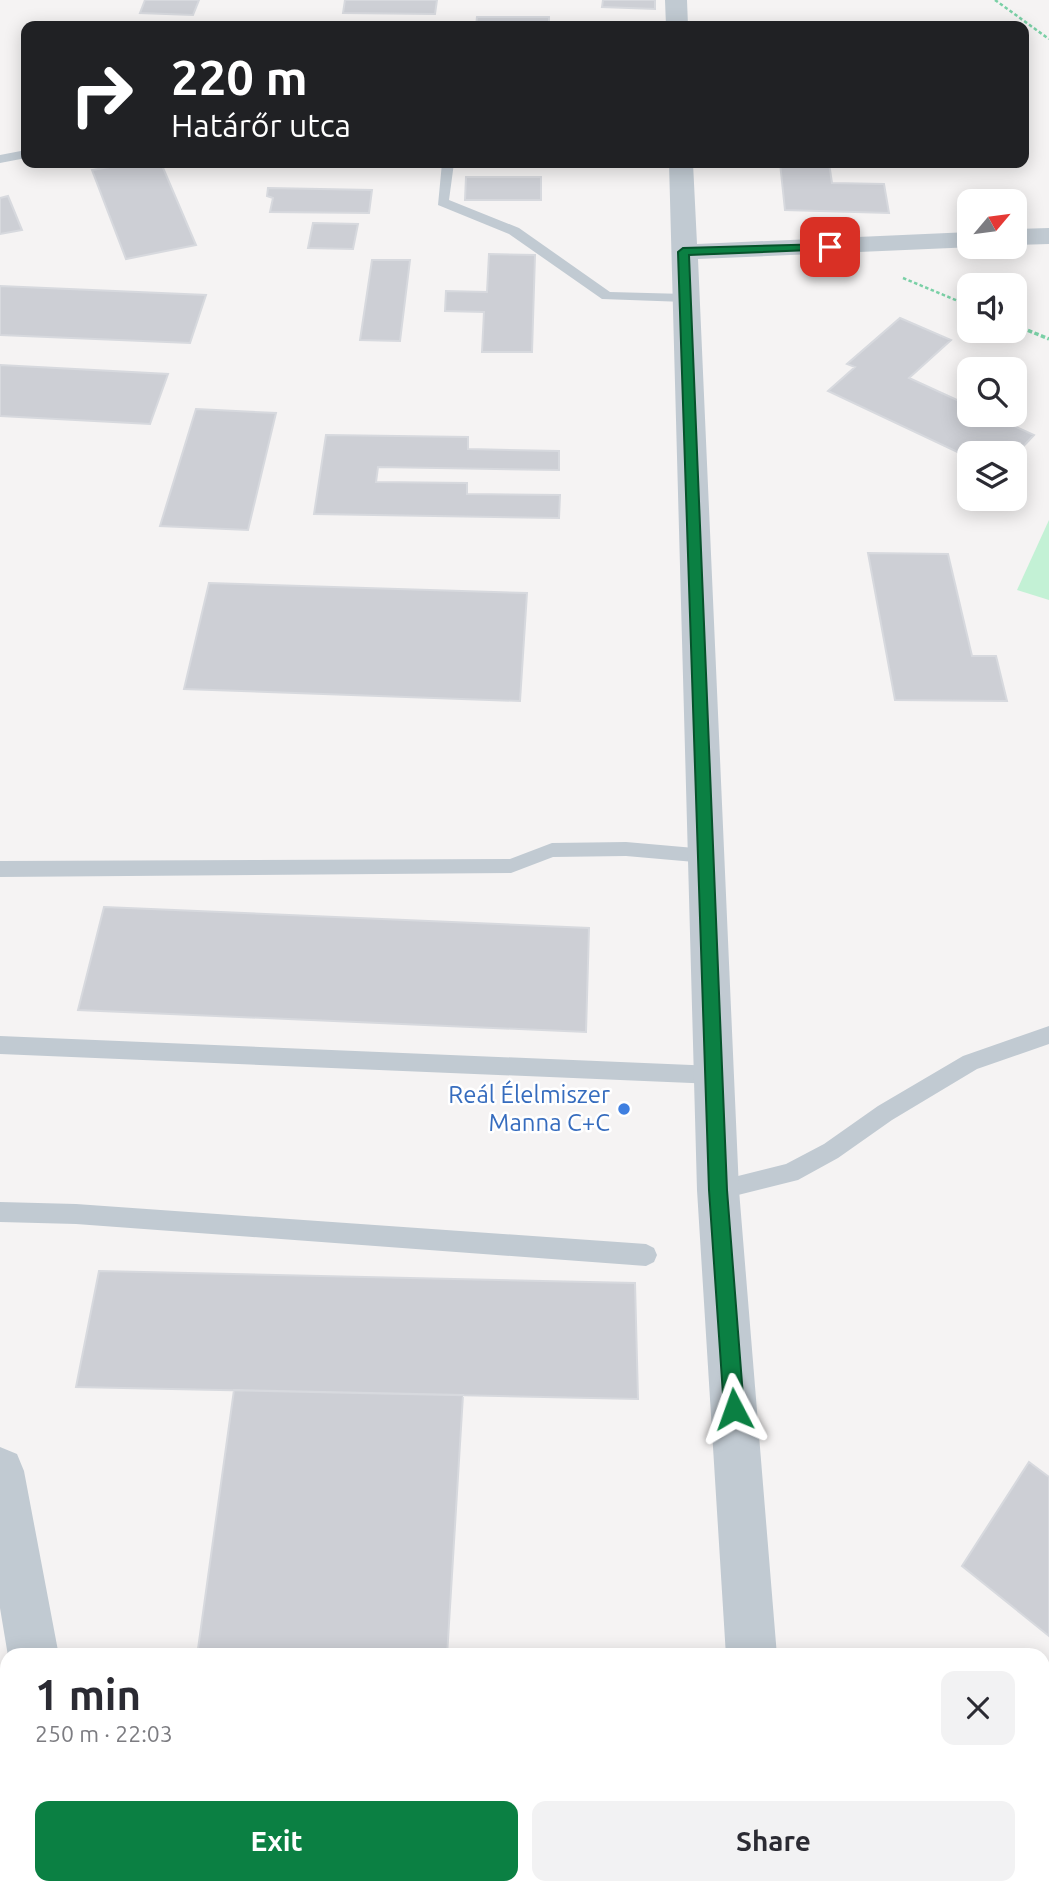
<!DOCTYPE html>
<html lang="en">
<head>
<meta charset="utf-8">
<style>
	:root { --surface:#fff; --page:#f2f2f3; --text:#2b2b33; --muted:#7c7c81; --accent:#0b8043 }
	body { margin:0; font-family:Ubuntu,sans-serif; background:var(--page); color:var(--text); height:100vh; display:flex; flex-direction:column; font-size:26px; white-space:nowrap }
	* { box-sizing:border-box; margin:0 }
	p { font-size:23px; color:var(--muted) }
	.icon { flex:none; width:38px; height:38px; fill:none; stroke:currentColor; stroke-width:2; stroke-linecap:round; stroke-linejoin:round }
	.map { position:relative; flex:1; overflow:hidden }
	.side { position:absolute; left:0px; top:1648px; width:1050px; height:247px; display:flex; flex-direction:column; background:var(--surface); border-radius:21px 21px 0 0; box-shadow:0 4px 18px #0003 }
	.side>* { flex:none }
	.guide { position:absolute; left:21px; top:21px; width:1008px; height:147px; border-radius:14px; box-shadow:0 4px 18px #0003; background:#202124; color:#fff; overflow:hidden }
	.needle { width:46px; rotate:61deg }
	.fabs { position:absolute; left:957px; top:189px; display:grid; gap:14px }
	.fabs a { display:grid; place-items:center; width:70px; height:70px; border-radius:14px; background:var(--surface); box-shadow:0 4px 18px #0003; font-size:35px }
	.pin { position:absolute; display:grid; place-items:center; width:60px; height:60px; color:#fff; margin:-30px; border-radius:14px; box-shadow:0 4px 10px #0006 }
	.me { position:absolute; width:77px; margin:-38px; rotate:356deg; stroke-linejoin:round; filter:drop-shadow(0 0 5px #0008) }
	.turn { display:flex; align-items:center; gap:24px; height:147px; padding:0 35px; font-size:32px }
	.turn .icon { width:91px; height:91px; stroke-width:2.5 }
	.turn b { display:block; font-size:49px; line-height:60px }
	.round { display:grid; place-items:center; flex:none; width:74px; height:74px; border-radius:14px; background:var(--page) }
	.headline { display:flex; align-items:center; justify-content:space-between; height:119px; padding:0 35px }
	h1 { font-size:42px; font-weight:700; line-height:52px }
	.primary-button { display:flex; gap:14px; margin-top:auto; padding:14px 35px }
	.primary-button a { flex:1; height:80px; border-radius:14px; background:var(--accent); color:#fff; font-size:28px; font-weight:700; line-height:80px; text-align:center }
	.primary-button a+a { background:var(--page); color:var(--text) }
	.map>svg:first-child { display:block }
</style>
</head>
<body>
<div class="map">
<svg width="1049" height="1894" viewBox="0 0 1049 1894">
	<rect width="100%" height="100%" fill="#f5f3f3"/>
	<path fill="#c3f1d5" d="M1049 520V600L1017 590Z"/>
	<path fill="#cdcfd5" stroke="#d7d9de" stroke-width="2" d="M145 0H199L193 15 140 13Z
		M345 0H437L435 14 343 13Z
		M603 0H655V9L602 7Z
		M477 17H549V26H476Z
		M133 163H161L196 245 126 259 92 170Z
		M780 163H829L832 183 884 184 889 213 785 210Z
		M466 177H541V200H465Z
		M268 188 372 190 369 213 270 212 273 198 267 196Z
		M8 196 22 230 0 234V198Z
		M313 223 358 224 353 249 308 248Z
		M489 254 535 255 532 352H482L484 312 445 311 446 291 487 292Z
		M372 260H410L400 341 360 340Z
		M0 286 206 295 190 343 0 335Z
		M900 318 951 340 909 378 970 406V415H990L1034 435 1015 455 970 453V458L828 391 855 367 847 364Z
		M0 365 168 374 150 424 0 416Z
		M196 409 276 413 248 530 160 526Z
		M326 435 468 437V449L559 451V470L378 467 376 482 467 483V494L560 495 559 518 314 514Z
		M868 553 948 554 972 656H996L1007 701 895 700Z
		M209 583 527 593 520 701 184 689Z
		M104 907 589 928 586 1032 78 1010Z
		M99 1271 635 1283 638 1399 76 1387Z
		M234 1390 463 1395 447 1656H197Z
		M1029 1462 1049 1477V1636L962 1566Z
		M193 1888H280L282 1894H194Z
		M280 1888H584V1894H282Z"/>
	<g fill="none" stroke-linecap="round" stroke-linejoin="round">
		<path stroke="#7ad0a6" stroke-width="2.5" stroke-dasharray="3.5 2.5" stroke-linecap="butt" d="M995 0 1049 39
			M903 278 970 306"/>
		<path stroke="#7ad0a6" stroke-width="3.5" stroke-dasharray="4.5 2.5" stroke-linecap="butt" d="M1015 325 1049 339"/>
		<path fill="#c1cad2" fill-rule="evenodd" d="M26 150V158L0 163V155Z
			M442 163H454L449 200 519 228 610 292 685 294 692 298 685 302 602 299 509 234 438 205Z
			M626 842 706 849 715 856 706 863 626 856 553 857 511 873 0 877V861L510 859 552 843Z
			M1049 1026V1044L977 1069 892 1120 838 1158 798 1180 718 1200 710 1197 707 1190 710 1183 786 1164 824 1144 878 1106 963 1056Z
			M0 1036 715 1066 722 1069 725 1075 722 1081 715 1084 0 1054Z
			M0 1202 76 1204 646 1244 654 1248 657 1255 654 1262 646 1266 76 1224 0 1222Z"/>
		<path fill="#c1cad2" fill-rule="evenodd" d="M665 0H687L688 26H666Z
			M669 163H693L697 244 970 232V247H974L698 259 739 1190 777 1656H726L697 1190Z
			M1049 228V244L1015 245V229Z
			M0 1447 17 1454 24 1471 59 1656H8L0 1608Z
			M50 1888H106L107 1894H51Z
			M741 1888H797V1894H741Z"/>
	</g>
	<path fill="#0b8043" stroke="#07532c" stroke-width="2" d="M830 244 835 247 834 249 689 255 727 1190 744 1409 741 1416 734 1419 727 1416 724 1409 709 1190 678 252 683 248Z"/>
	<circle fill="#3f7fe0" stroke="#fff" stroke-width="2.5" cx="624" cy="1109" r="7"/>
	<g text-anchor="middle" stroke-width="5" stroke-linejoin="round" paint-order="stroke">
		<g font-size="24" fill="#366cbe" stroke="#fff" text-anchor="end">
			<text x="610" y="1103">Reál Élelmiszer<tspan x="610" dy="28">Manna C+C</tspan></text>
		</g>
	</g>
</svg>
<div class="fabs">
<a><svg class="needle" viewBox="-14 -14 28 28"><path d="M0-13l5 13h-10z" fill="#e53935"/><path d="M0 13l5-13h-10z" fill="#7c7c81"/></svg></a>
<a><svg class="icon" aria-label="sound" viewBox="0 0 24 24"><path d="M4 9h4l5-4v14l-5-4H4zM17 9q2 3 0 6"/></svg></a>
<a><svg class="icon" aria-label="search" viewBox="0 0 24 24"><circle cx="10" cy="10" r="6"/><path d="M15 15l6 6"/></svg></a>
<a><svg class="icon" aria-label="layers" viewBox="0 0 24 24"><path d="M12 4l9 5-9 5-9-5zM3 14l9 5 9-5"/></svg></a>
</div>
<div class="pin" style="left:830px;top:247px;background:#d93025"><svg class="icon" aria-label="arrive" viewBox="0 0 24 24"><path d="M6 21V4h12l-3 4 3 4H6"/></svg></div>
<svg class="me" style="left:734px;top:1409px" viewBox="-20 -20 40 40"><path d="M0-17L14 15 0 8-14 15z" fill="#0b8043" stroke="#fff" stroke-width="4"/></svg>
<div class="guide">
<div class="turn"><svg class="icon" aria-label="right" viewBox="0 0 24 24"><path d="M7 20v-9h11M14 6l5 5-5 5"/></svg><div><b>220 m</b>Határőr utca</div></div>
</div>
<section class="side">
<div class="headline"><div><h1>1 min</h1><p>250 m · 22:03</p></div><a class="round"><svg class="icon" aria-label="close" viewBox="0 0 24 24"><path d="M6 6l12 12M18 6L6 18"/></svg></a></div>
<div class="primary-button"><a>Exit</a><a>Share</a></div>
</section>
</div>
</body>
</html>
